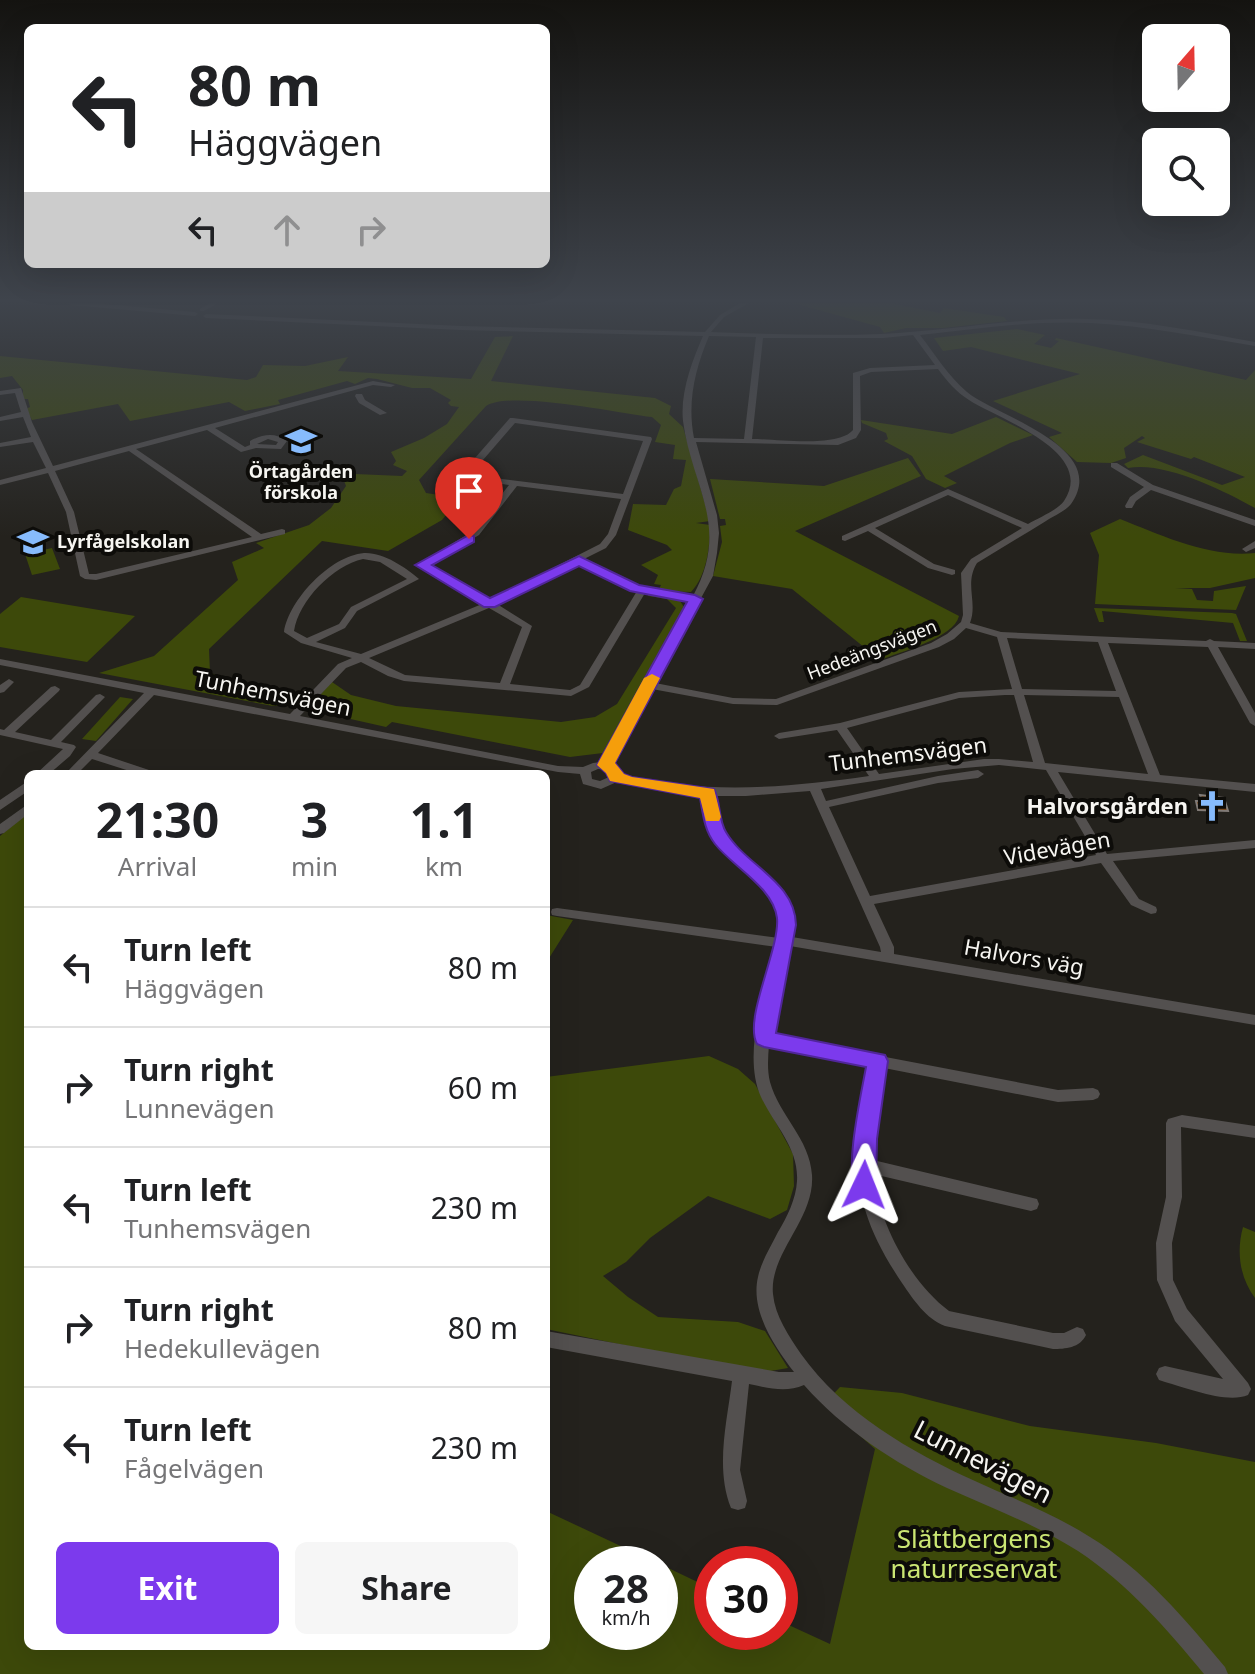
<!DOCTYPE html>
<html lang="en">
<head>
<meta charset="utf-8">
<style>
	:root { --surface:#fff; --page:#f6f6f6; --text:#202124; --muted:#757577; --line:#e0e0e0; --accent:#7c3aed }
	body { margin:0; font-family:"Noto Sans",sans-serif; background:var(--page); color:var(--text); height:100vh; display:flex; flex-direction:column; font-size:30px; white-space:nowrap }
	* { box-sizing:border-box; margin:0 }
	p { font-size:26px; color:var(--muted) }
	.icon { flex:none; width:44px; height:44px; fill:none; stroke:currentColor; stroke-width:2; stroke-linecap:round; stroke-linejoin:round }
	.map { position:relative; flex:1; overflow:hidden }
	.side { position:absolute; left:24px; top:770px; width:526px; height:880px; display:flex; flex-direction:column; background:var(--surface); border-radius:12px; box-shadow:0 8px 32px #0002 }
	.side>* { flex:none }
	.top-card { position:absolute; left:24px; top:24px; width:526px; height:244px; border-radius:12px; box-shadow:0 8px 32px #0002; background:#fff; color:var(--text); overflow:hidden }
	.needle { width:52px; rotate:20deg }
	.controls { position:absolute; left:1142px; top:24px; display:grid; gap:16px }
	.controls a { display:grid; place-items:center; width:88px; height:88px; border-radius:12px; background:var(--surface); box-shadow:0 8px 32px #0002; font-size:40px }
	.speed { position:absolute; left:574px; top:1546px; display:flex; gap:16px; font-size:40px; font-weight:700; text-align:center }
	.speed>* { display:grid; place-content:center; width:104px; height:104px; border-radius:50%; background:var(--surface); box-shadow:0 8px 32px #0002; line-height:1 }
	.speed small { font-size:20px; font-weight:400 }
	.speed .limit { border:12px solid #d22; background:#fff; color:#111 }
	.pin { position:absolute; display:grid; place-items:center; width:68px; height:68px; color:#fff; margin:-82px -34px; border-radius:50% 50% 50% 0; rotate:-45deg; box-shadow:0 0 8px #0007 }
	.pin .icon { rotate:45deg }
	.me { position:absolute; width:88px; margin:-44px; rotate:2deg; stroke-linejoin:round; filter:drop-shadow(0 0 6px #0008) }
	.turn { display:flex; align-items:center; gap:28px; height:168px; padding:0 32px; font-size:36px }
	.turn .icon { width:104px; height:104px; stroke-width:2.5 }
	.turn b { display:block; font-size:56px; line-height:68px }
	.lanes { display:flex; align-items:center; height:76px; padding:0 32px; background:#0003; justify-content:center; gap:40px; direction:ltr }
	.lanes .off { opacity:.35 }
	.eta { display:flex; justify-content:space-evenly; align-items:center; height:136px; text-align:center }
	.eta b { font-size:48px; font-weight:700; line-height:56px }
	.button { display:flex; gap:16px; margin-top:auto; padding:16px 32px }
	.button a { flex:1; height:92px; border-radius:12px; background:var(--accent); color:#fff; font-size:32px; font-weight:700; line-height:92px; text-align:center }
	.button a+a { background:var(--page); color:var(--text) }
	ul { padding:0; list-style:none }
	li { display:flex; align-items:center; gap:24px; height:120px; padding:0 32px; border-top:2px solid var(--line) }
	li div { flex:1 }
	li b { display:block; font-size:30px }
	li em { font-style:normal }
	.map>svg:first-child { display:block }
</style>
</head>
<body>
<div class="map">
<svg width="1255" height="1674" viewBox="0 0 1255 1674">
	<rect width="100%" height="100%" fill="#24221d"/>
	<path fill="#3d490a" d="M793 303H890L940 313 944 308 1004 317 1007 321 943 328H906L884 333 880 327Z
		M1017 329 1045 335 1034 344 1051 348 1059 341 1055 340 1056 338 1246 380 1255 370V508C1223 490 1164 461 1128 468L1124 464 1143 455 1222 485 1245 477 1194 457 1191 459 1137 442 1145 438 1142 436 1124 448 1126 458 1111 463 1077 462 1049 437 1062 433 993 401 1080 374 971 347 943 351 934 338Z
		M513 336 491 381 655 398 671 406 669 414 683 427 710 521 696 523 710 525C710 547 707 575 691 592L658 591 661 585 654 584 658 575 641 565 672 550 667 545 628 530 633 504 666 505 674 489 681 486 686 460 673 459 675 445 655 442 661 425 652 417C618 413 511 390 486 406L419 480 426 493 460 498 442 520 388 551 322 541 209 649 210 673 297 699 287 706H273L99 673 154 656 238 580 232 562 264 548 256 543 309 525 331 508 346 486 343 478 355 474 402 476 407 471 393 465 396 461 391 452 424 438 447 424 459 407 451 406 448 403 451 400 430 388H412L377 379 368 378 355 384 347 381 278 400 280 404 245 411 229 402 130 421 118 404 32 420 26 409 30 407 28 399H23V390L12 376 0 378V356L247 380 256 377 263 365 305 366 348 357 338 371 471 379 495 337Z
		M996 417 1033 435 1010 443 944 476 957 483 945 488 926 479 912 456 884 441 888 439 886 433 862 423 861 420 952 434Z
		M908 458 921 476 795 531 959 616C954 638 900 652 880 660L792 589 713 576 722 542 720 526 726 525 725 519H720L710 479 824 486Z
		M1120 519C1161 535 1209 558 1255 553V578L1210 588H1175L1192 589 1197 600 1213 601 1214 591 1246 586 1236 610 1095 604 1099 555 1090 533Z
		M52 548 60 569 32 575 25 554Z
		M648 593 679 599 685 609 613 741 603 753 570 757 392 722 386 727 315 711 318 697 332 682 351 695 396 706 561 722 595 717 617 704 676 608 667 599 648 596Z
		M21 597 135 616 87 662 0 647V614Z
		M1094 608 1232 613 1236 614 1247 641H1240L1233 623 1102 611 1104 622H1099Z
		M120 697 133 699 96 741 82 739Z
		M28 813V1646H546V1511L659 1564H592V1632H660V1564L712 1589V1632H780V1621L830 1644 875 1449 824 1404 840 1387 902 1393 1030 1426 1156 1443 1255 1462V1674H0V836Z
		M546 915 573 920 546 963Z
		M709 1056 738 1069 755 1084 793 1154 794 1186 787 1210 770 1219 708 1196 650 1238 626 1262 603 1276 628 1297 658 1317 738 1322 765 1331 788 1368 759 1373 546 1329V1077Z
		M1243 1227 1255 1232V1298C1240 1278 1236 1252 1243 1227Z"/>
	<path fill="#764315" stroke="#817b77" stroke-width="2" d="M1200 795 1224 798 1228 811 1198 810 1196 801H1202Z"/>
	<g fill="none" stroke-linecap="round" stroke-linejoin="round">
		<path fill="#53504f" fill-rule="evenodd" d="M68 303H93L195 312 198 314 195 316 71 305Z
			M210 303H218L204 311H200V309Z
			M740 303H749L724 317 711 332C768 334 825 336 881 334 950 331 1018 317 1087 319 1144 320 1199 332 1255 342V346C1200 337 1147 326 1091 323 1034 320 976 329 920 335 935 354 948 376 967 392 996 416 1111 447 1071 504 1066 511 1053 516 1046 521 1023 535 1000 549 977 563 964 584 978 602 970 623L1001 632 1206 641 1210 639 1214 641 1255 643V649L1218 647 1255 713V726L1250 723 1208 647 1108 643 1160 775 1255 784V792L1058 772 1107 854 1255 840V848L1113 861 1139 899 1156 907 1157 910 1156 913 1151 914 1131 905 1101 863 874 904 894 947V954L1255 1015V1025L790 946 777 998 770 1035 1058 1090 1093 1088 1098 1090 1100 1094 1098 1098 1093 1100 1058 1102 884 1068 876 1119 873 1160 1037 1199 1039 1204 1037 1209 1031 1211 873 1174C879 1222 909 1281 949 1311L1053 1333H1064L1077 1327 1083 1329 1086 1335C1080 1348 1065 1349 1053 1349L945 1326C926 1319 913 1299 902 1283 846 1199 854 1159 870 1065L769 1045C768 1057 767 1070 770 1082 779 1115 810 1139 812 1175 815 1219 769 1253 773 1294 775 1316 789 1336 801 1354 843 1413 911 1452 975 1481 1014 1499 1054 1514 1090 1537 1144 1570 1185 1619 1225 1667L1228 1674H1204C1167 1629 1128 1584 1078 1551 1037 1525 991 1508 947 1488 894 1463 843 1429 804 1385 786 1393 768 1388 749 1384L740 1470 747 1501 745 1508 738 1510 731 1508C715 1468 727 1422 732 1381L546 1347V1331L779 1372H794C775 1347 750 1311 758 1277 761 1262 771 1246 778 1232 787 1217 796 1199 797 1181 799 1148 774 1125 761 1097 742 1055 764 989 777 947L557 916 552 915 551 912 552 909 557 908 779 938C788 890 746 878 721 847 708 832 704 815 702 795L649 789 619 781 601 789 583 784 580 774 558 772 154 695 98 753 155 772 157 774H139L92 759 77 774H65L144 693 0 665V659L290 714 338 664 352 658 301 643 284 632C289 600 330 556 364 553 383 552 405 567 419 579L357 611 345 628 316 642 361 654 482 604 417 565 473 531 509 485 467 479 461 474 510 418H513L651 437 652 439 616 535 606 548 584 559 644 588 693 596C731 526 692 488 683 421 680 393 692 361 703 336L461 330 206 318 203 316 206 314 461 326 705 332 720 315ZM913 335 935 365 870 368 853 373V430C838 448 776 439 752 439L763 338H883ZM709 336 756 337 744 439 694 438C687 402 695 369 709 336ZM938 369C947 381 956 392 969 400 998 419 1097 451 1064 501 1058 510 1038 518 1028 524L948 489 842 536V540L845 541 868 531 928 568 952 575 955 574V570L934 564 875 528 948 495 1022 528 971 559 961 573 963 615 961 622 947 634 931 643 776 699 733 698 655 683 713 576 717 553 719 533 717 515 696 442 838 445 856 438 861 430 860 376 871 372ZM515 423 643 441 623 494 470 475ZM517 486 621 499 608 534 600 544 490 600 429 565 479 535ZM363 559 380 562 407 579 351 607 339 624 307 638 294 631C299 600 333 566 363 559ZM577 563 637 591 580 685 570 690 510 684 532 626 497 604ZM645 593 690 601 601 762 593 763 583 767 558 766 300 716 346 668 361 662 388 676 404 681 571 696 589 687ZM489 608 522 627 500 683 405 675 369 658ZM966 628 997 637 1012 689 959 692 840 723 779 733 774 736 779 739 837 730 869 776C783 788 705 795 620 774L617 766 611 764 652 689 733 704 777 705 939 647 954 639ZM1007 638 1098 642 1116 691 1022 689ZM1005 695H1014L1033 762 999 759H984L879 774 847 728 959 698ZM1024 695 1119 697 1148 774 1045 763ZM999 765 1046 770 1096 855 870 896 829 807 938 783 978 778 984 774 978 770 938 776 826 801 821 789 953 769ZM598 769 608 770 609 777 600 781 592 779 591 772ZM810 791 880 947 881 952 792 937C801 882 745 871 723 832 717 821 715 808 714 796H746Z
			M373 381 395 385 391 387 373 385 215 428 245 447 250 445V441C263 434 275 432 287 441L281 449 256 448 241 452 207 430 136 449 261 534 282 529 285 530V534L96 580 85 579 80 576 66 512 48 473 0 485V480L46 468 33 442 0 447V443L31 437 23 417 0 421V417L21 412 15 393 0 395V391L21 388 32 422 53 466ZM268 439 278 442 276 445 257 444ZM129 451 252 537 96 574H89L74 512 55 471Z
			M356 394H362L365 400 387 413 380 415 359 403 355 396Z
			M1111 463H1117L1153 485 1255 520V526L1151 490 1136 501 1132 508H1126L1125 506 1130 497 1144 487 1111 467Z
			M1255 541V548L1246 552 1242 549Z
			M9 679 14 682 4 692 0 693V685Z
			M55 686 60 689 59 691 15 732 51 740 96 695 100 694 105 697 61 742 74 745 76 747 70 756 49 774H36L63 749 0 735V729L4 730 51 687Z
			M28 781V791L0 810V800Z
			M28 804V814L4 833 0 834V824Z
			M1182 1115 1255 1126V1138L1181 1127 1182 1197 1172 1243 1173 1280 1187 1309 1248 1383 1251 1389 1248 1395C1227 1404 1187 1388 1165 1382L1159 1380 1156 1374 1159 1368 1165 1366 1223 1379 1175 1321 1157 1280 1156 1243 1166 1197V1123L1168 1119Z"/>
	</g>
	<linearGradient id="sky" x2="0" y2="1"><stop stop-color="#141310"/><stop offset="0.56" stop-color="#3f444c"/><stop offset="1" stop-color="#3f444c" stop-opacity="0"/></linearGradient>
	<rect width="1255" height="537" fill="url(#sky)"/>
	<path fill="#7c3aed" stroke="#51269a" stroke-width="2" d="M469 535 474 536V542L432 565 490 598 579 556 639 585 695 595 703 599 615 763 624 774 632 777 714 789C721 802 718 819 726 832 746 866 795 881 796 925L776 1033 885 1055 888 1061 877 1139 876 1185 872 1192 864 1195 856 1192C844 1169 861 1095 866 1067L764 1047 757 1044C743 1019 780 949 777 918 773 887 733 867 715 844 704 830 703 814 700 798L610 781 606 773 597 765 687 602 630 591 579 566 495 607H484L415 565Z"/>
	<path fill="#f59e0b" d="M652 674 660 678 615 763 624 774 632 777 714 789 721 817 719 821H706L700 798 610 781 606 773 597 765 644 678Z"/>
	<defs>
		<symbol id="school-bare" viewBox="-9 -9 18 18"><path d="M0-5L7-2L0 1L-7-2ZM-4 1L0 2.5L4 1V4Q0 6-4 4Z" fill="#87bbfc" stroke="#0d0c09" stroke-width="2.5" paint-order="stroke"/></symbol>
		<symbol id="church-bare" viewBox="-9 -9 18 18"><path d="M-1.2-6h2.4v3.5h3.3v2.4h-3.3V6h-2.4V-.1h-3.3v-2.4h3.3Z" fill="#87bbfc" stroke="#0d0c09" stroke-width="2.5" paint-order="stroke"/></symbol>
	</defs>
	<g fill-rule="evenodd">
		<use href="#school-bare" x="279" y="419" width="44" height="44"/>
		<use href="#school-bare" x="11" y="520" width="44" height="44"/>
		<use href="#church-bare" x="1190" y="784" width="44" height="44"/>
	</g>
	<g text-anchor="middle" stroke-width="8" stroke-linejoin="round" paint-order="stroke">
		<g font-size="18" font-weight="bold" fill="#f6f5f1" stroke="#0d0c09">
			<text x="301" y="478">Örtagården<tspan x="301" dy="21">förskola</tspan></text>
			<text x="57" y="548" text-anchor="start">Lyrfågelskolan</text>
		</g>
		<g font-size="18" fill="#f6f5f1" stroke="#0d0c09">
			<text transform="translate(872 650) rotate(-21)" y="6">Hedeängsvägen</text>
		</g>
		<g font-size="22" fill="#f6f5f1" stroke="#0d0c09">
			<text transform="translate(273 693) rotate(11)" y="8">Tunhemsvägen</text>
			<text transform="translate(908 754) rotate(-7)" y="8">Tunhemsvägen</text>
			<text transform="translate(1057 848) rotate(-10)" y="8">Videvägen</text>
			<text transform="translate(1024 957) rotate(10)" y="8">Halvors väg</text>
		</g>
		<g font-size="22" font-weight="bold" fill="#f6f5f1" stroke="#0d0c09" text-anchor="end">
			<text x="1188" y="814">Halvorsgården</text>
		</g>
		<g font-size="26" fill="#f6f5f1" stroke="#0d0c09">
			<text transform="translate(983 1462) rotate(27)" y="9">Lunnevägen</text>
		</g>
		<g font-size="26" fill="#cbe673" stroke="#0d0c09">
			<text x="974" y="1548">Slättbergens<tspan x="974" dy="30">naturreservat</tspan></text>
		</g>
	</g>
</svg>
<div class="controls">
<a><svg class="needle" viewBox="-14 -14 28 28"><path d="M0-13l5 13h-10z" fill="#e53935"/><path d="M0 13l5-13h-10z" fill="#757577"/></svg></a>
<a><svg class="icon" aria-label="search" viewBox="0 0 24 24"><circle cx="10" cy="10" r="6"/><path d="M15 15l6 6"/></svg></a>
</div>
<div class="speed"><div>28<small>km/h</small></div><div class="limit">30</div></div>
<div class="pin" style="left:469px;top:539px;background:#d93025"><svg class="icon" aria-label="arrive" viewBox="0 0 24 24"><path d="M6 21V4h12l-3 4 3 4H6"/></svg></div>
<svg class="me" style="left:864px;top:1185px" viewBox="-20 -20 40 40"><path d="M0-17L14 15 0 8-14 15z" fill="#7c3aed" stroke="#fff" stroke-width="4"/></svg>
<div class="top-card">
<div class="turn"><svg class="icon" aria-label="left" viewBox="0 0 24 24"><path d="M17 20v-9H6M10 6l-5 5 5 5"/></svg><div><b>80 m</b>Häggvägen</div></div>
<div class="lanes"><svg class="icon" aria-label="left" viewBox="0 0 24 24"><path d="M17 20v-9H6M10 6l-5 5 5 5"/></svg><svg class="icon off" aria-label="ahead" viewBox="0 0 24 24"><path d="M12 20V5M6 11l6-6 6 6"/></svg><svg class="icon off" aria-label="right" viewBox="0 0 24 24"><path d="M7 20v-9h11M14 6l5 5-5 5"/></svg></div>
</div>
<section class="side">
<div class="eta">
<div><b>21:30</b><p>Arrival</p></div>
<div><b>3</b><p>min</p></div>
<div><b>1.1</b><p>km</p></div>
</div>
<ul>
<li><svg class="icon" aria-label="left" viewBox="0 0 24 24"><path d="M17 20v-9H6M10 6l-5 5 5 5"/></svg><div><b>Turn left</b><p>Häggvägen</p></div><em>80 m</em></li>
<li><svg class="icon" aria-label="right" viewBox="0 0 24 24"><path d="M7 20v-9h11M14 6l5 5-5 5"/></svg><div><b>Turn right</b><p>Lunnevägen</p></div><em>60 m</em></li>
<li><svg class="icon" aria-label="left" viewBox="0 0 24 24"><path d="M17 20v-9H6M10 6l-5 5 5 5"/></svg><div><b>Turn left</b><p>Tunhemsvägen</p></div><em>230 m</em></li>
<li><svg class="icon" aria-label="right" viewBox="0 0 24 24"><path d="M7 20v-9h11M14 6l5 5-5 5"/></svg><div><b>Turn right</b><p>Hedekullevägen</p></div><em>80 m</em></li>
<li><svg class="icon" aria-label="left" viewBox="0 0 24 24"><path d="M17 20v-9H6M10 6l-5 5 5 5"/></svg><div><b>Turn left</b><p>Fågelvägen</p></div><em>230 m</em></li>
</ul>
<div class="button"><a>Exit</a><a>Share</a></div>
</section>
</div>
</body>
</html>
